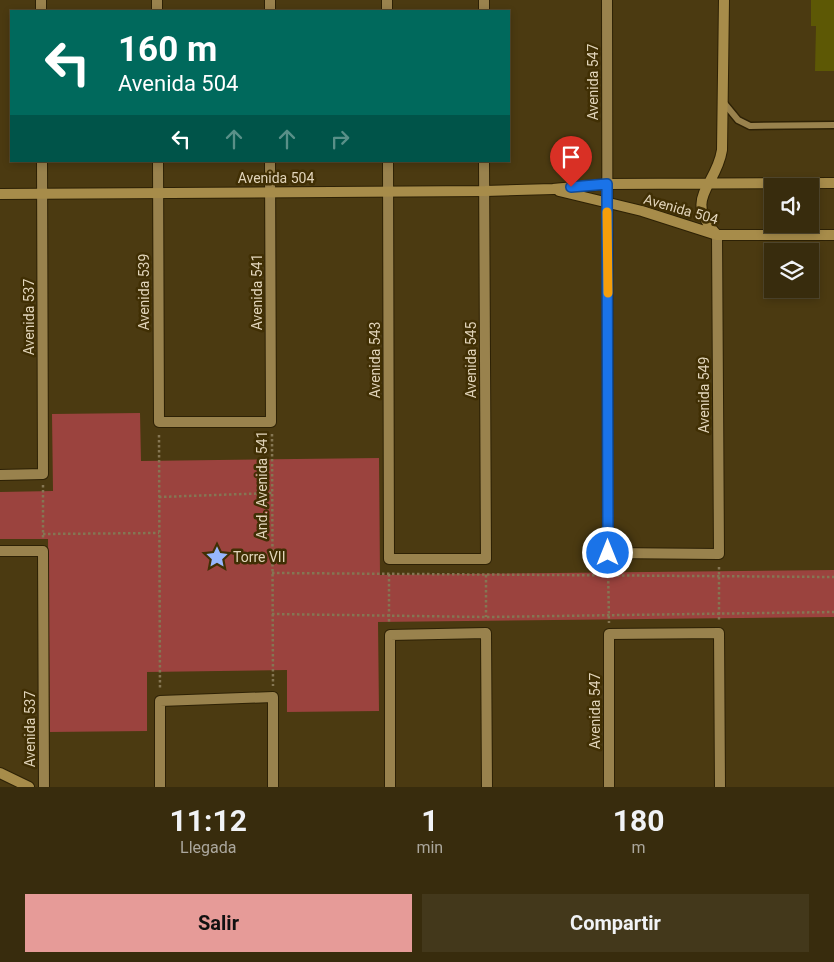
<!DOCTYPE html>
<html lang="es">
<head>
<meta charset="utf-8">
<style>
	:root { --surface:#382c0d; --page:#43381b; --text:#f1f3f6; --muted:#aba79d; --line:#52482e; --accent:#e69b98 }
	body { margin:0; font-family:Roboto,sans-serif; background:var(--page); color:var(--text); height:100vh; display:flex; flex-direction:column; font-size:19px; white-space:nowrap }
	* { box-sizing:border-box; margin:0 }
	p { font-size:16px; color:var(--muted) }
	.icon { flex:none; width:28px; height:28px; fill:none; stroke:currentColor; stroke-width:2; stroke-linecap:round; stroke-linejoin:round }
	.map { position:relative; height:787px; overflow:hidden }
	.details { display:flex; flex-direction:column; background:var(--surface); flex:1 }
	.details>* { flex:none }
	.guide { position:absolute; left:10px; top:10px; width:500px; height:152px; border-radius:0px; box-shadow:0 2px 8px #0003,0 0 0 1px var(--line); background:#00695c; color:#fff; overflow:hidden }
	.buttons { position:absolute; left:764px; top:178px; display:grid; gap:10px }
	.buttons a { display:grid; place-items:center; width:55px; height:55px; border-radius:0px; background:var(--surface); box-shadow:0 2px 8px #0003,0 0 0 1px var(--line); font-size:25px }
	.pin { position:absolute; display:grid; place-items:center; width:42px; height:42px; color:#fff; margin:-51px -21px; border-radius:50% 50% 50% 0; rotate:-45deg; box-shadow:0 0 5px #0007 }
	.pin .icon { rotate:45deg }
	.me { position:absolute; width:55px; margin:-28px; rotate:0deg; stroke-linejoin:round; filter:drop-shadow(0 0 4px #0008) }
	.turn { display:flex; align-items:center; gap:18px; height:105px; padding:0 25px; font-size:22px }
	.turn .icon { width:65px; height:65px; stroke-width:2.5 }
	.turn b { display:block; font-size:35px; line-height:42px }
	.lanes { display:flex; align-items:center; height:48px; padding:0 25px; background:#0003; justify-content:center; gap:25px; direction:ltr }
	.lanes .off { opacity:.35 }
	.eta { display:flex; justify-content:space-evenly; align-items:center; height:85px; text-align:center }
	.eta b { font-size:30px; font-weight:700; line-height:35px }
	.action { display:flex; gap:10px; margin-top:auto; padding:10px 25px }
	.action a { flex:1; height:58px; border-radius:0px; background:var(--accent); color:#111; font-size:20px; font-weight:700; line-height:58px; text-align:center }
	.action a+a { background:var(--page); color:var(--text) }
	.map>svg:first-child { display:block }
</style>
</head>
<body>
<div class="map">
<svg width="834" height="787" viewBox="0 0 834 787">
	<rect width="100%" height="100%" fill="#4b3a11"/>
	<path fill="#9b433e" d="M140 413 141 461 379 458 380 575 834 570V617L378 622 379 711 287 712V670L147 672V731L50 732 48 539H0V492L53 491 52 414Z"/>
	<path fill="#5d5805" d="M811 0H834V71H815L816 26H811Z"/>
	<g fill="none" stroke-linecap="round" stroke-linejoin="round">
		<defs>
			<path id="lane" d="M724 103 738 120 750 126 834 125"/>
			<path id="street" d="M41 0V11
				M157 0V11
				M270 0V11
				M387 0V11
				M484 0V11
				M607 0 608 553 719 554 717 235
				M158 161 159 422H271L270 161
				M388 161 389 559H486L484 161
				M0 475 43 474 42 161
				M0 551H43L44 787
				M160 787V701L273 697V787
				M390 787V635L486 633 487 787
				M609 787V634L719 633 720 787"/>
			<path id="secondary" d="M559 191 642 211 717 235H834
				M0 194 485 191 553 189 607 184 834 183
				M717 235C682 197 716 188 722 150L724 0
				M0 773 29 787"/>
		</defs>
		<use href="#lane" stroke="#2d2105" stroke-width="9"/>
		<use href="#street" stroke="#2d2105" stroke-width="12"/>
		<use href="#secondary" stroke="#2d2105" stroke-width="12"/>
		<path stroke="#857653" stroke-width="2.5" stroke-dasharray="2.5 2.5" stroke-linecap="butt" d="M272 434 273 686
			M159 435 160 690
			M43 485V540
			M159 497 272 493
			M43 534 159 533
			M608 566 609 623
			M719 567V622
			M272 573 834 577
			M389 574V624
			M486 575V617
			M272 614 486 617 834 612"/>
		<use href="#lane" stroke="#99824d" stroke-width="6"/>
		<use href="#street" stroke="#99824d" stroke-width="10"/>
		<use href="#secondary" stroke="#a78c4a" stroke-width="10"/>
	</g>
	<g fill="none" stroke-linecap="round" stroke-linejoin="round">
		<defs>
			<path id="route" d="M571 187 607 184 608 553"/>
		</defs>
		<use href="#route" stroke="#114b97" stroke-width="12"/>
		<use href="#route" stroke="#1a73e8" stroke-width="9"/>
		<path stroke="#f59e0b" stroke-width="9" d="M607 212 608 293"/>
	</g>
	<defs>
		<symbol id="sight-bare" viewBox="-9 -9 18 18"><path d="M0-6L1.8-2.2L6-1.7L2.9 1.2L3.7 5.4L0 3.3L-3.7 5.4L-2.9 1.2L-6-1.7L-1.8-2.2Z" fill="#97b6fd" stroke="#402f04" stroke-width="2.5" paint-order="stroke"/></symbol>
	</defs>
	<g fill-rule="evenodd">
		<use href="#sight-bare" x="201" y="541" width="32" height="32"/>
	</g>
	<g text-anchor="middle" stroke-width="5" stroke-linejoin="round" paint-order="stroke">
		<g font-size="14" fill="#e2d5bb" stroke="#402f04">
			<text transform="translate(593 82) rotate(-90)" y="5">Avenida 547</text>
			<text x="276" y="183">Avenida 504</text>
			<text transform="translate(681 209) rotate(16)" y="5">Avenida 504</text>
			<text transform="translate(144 292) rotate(-90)" y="5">Avenida 539</text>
			<text transform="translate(257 292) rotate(-90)" y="5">Avenida 541</text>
			<text transform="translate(29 317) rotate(-90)" y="5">Avenida 537</text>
			<text transform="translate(375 360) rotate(-90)" y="5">Avenida 543</text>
			<text transform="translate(471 360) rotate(-90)" y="5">Avenida 545</text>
			<text transform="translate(704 395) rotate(-90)" y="5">Avenida 549</text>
			<text transform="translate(262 485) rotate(-90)" y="5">And. Avenida 541</text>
			<text transform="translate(595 711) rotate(-90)" y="5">Avenida 547</text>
			<text transform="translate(30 729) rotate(-90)" y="5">Avenida 537</text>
		</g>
		<g font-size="14" fill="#e2d5bb" stroke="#402f04" text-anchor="start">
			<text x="233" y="562">Torre VII</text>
		</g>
	</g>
</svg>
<div class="buttons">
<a><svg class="icon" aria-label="sound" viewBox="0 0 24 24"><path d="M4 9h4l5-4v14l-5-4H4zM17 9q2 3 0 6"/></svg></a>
<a><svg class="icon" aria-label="layers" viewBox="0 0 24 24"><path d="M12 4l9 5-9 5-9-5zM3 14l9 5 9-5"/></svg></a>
</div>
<div class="pin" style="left:571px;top:187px;background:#d93025"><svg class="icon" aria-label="arrive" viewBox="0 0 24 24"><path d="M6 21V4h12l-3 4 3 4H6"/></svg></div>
<svg class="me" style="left:608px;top:553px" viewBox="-20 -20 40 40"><circle r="17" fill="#1a73e8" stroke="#fff" stroke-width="3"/><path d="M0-11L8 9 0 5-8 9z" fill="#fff"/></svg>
<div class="guide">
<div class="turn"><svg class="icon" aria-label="left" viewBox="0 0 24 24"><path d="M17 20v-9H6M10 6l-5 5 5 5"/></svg><div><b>160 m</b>Avenida 504</div></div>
<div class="lanes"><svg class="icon" aria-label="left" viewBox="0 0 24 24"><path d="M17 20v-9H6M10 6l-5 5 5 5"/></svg><svg class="icon off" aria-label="ahead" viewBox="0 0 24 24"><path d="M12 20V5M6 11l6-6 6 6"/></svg><svg class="icon off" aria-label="ahead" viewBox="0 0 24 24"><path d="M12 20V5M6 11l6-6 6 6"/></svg><svg class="icon off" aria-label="right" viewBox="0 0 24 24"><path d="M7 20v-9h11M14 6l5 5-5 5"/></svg></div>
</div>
</div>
<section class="details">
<div class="eta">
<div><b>11:12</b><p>Llegada</p></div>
<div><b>1</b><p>min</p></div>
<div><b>180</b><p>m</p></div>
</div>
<div class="action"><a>Salir</a><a>Compartir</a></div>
</section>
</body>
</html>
